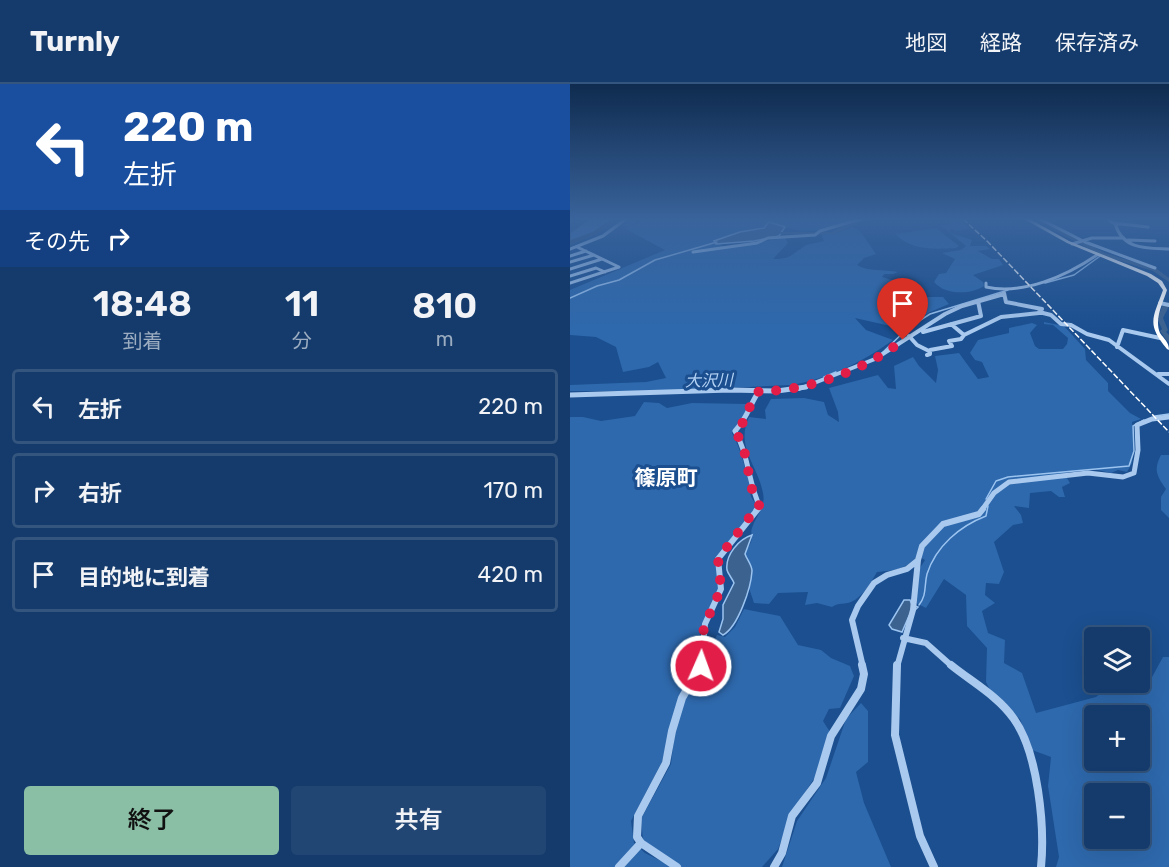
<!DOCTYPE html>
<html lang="ja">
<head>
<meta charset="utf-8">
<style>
	:root { --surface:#143b6b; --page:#214673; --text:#f1f3f6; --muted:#9dadc1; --line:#33557e; --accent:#8abfa5 }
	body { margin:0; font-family:Rubik,"Noto Sans JP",sans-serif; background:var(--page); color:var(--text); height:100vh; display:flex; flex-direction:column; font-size:22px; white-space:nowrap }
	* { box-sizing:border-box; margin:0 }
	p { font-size:20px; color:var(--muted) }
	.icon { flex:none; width:33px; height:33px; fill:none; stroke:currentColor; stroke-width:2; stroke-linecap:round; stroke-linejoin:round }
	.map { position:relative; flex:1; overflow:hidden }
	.panel { display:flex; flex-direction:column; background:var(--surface); width:570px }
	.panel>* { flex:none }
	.banner { background:#1a4fa0; color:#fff; overflow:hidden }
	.controls { position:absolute; left:514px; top:543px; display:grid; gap:12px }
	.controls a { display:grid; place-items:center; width:66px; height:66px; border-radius:6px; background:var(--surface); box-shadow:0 6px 24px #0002,0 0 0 2px var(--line); font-size:30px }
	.pin { position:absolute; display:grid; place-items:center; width:51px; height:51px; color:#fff; margin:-62px -26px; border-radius:50% 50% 50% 0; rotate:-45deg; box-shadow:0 0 6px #0007 }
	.pin .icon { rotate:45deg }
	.me { position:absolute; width:66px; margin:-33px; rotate:2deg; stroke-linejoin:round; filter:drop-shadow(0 0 4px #0008) }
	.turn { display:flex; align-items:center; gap:21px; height:126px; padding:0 24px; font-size:27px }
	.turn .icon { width:78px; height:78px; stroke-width:2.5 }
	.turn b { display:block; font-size:42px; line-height:51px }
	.then { display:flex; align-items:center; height:57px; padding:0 24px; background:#0003; gap:12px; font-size:22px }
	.eta { display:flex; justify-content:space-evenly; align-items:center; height:102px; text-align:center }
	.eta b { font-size:36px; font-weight:600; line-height:42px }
	.primary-button { display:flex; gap:12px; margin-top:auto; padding:12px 24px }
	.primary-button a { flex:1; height:69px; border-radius:6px; background:var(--accent); color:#111; font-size:24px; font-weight:600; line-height:69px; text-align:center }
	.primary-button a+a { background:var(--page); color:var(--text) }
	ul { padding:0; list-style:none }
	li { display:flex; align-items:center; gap:18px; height:75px; margin:0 12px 9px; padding:0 12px; border:3px solid var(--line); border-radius:6px }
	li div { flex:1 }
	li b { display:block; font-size:22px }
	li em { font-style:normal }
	header { display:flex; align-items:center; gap:36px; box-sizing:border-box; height:84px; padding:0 30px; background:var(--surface); border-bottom:2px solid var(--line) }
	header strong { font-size:28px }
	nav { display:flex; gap:33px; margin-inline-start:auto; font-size:21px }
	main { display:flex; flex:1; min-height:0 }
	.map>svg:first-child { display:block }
</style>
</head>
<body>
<header>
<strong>Turnly</strong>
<nav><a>地図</a><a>経路</a><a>保存済み</a></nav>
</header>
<main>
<section class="panel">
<div class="banner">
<div class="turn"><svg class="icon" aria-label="left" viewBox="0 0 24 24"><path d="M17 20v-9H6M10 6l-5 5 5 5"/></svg><div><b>220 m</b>左折</div></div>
<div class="then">その先<svg class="icon" aria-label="right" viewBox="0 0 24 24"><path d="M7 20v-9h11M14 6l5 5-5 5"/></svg></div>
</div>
<div class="eta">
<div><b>18:48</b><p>到着</p></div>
<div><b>11</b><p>分</p></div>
<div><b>810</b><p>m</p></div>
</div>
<ul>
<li><svg class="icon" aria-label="left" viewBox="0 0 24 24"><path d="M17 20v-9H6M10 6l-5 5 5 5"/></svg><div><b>左折</b></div><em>220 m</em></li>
<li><svg class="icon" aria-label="right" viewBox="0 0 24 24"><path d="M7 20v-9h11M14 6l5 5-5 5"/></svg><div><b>右折</b></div><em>170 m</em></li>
<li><svg class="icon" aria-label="arrive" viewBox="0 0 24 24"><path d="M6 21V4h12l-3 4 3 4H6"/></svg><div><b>目的地に到着</b></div><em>420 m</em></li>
</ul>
<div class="primary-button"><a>終了</a><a>共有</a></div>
</section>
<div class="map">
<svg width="599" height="783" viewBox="0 0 599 783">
	<rect width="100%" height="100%" fill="#1b4f8f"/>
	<path fill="#2e69ad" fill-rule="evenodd" d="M60 135H65V141L75 135H287C251 147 240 153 203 139 185 148 163 148 144 157L154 163 215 154 218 159 203 175C222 175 220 171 235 162 240 159 248 159 254 157L251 150 266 149 282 143 290 147 306 170 294 174 287 181C299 188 314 185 328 188L323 190H314L312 193 345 203 337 211 343 213H373L379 220 360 228 334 245 285 234 296 246 323 256C293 278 258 295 221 301L93 307H0V301L76 298 96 294 88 278 79 283 53 288 46 263 26 253 0 251V206L95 166 54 144 64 140 52 143Z
		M380 135H389L400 145 386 147 382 145 379 146 381 149 402 156 400 162H416L420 165 408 167 422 175H429L433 181 403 191 413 198 414 202C400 211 375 211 364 198L369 190 376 189 385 175 372 169 391 166 396 162 373 143H369L379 140Z
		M366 144 389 162 386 164C363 165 343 167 325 150Z
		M474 238 494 242 515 265 516 276 538 299V307L560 329 571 335 562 338 564 362 562 379 557 388 548 386 541 389 523 385 494 389 500 399 492 403 495 413H489L481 407 460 409 459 424 444 422 451 431 453 439 443 441 424 458 434 488 429 500 416 499 415 511 425 519 412 527 418 549 435 556 434 579 452 589 466 629 526 613 543 599 570 598V596L581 595 593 573H599V783H486L489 773 478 702 481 673 462 666 450 635 421 608 416 598 417 564 397 542 396 511 374 495 356 524 346 519 348 487 355 476 348 472C333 486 327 486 307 488 301 498 293 513 281 518 275 521 269 518 262 523L247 519 235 521 238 508 208 509 199 520 184 519 178 501 182 486 175 470C176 465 179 463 181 458 183 453 180 449 182 444 186 431 196 424 193 409 188 381 165 363 179 333L196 335 195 326 201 315 234 314 254 318 258 331 269 338 268 328 259 304 308 291 318 304 326 305 324 282 343 273 349 282 366 299 368 286 365 272 389 269 408 295 419 293 412 278 405 276 400 269 408 256 439 249V244L462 239 467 241 460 249 465 262 469 265H493L497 260 498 254 483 241 474 240ZM525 632H570V676H525ZM525 710H570V754H525Z
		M74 318 89 319 97 324 122 319 177 320 176 333 162 349C169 361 173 377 177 390 181 400 177 413 187 420V424L146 475 149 506 131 544 123 593 106 621 92 678 61 737 64 759 75 769 103 783H0V333H13L31 337 65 332Z
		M591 371H599V434L591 426V413L596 405C587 392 583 386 591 371Z
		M174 525 210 532 228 561 251 566 261 574 280 582 284 592 270 624 259 625 253 637 260 648 251 684 222 728 208 765 192 783H110L73 756 71 735 101 680 105 646 116 611 132 587 147 551 155 553 165 543Z
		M291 619 298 627V678L286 688 294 719 321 783H212L227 737 256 694 276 635Z"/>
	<path fill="#3c6290" stroke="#9cc4f0" stroke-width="1.5" d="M199 138 215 143 209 152 184 157 146 160 144 157 170 148 194 144Z
		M182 451 175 470C177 476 182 481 182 487 181 504 168 543 153 551L149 548 153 535V521L164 499C162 494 158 490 157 486 155 471 169 455 182 451Z
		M334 516H340L342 521 348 523 339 532 332 548 322 545 319 541Z"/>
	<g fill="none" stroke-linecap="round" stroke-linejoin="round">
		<path stroke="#9cc4f0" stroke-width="1.5" d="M475 199 504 191 533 170
			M0 214 27 202 49 196 85 176 147 158
			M312 269 338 244 360 230 438 206
			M254 293 266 288
			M585 332 599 330
			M416 415 426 397 438 393 559 382 564 367 563 342 574 336
			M349 521C357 511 354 502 357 490 366 462 390 442 416 432L418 422"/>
		<path fill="#3c6290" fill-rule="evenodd" d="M291 135H298L263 150H211L209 149 211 148H262Z
			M462 135H468L535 169 587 185 599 194V198L583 187 531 171Z
			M599 218V222L593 234 598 246 596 248 599 251V258L597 257 590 247 592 245 587 234 594 219Z"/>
		<path stroke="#a9c9ee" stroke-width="3" d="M470 135 515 158 585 184
			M538 135 543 139 578 143
			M545 139C552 166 577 164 599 165
			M558 156 585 157
			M502 160 522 154H554
			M0 165 33 152 56 135
			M123 168 187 159 198 154 245 151 250 147 291 135
			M0 172 16 167
			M0 178 24 171
			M0 185 32 175
			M0 192 26 184 35 188
			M0 199 49 183 7 163
			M416 199V203C454 211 496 192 527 171"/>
		<path stroke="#a9c9ee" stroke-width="4" d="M434 209 436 218 472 225
			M590 219 599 221
			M469 228 481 231 491 240 501 241 517 250 539 256 599 300
			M381 240 394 251 431 233 469 229
			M353 248 411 232 408 217
			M339 252 347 261 359 267
			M547 263 553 246 590 254
			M357 271 360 270V266L382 262 379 257 391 255 394 251
			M588 290H599
			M229 305 305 275 375 230 392 222 434 210"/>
		<path stroke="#a9c9ee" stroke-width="5" d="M0 311 160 306 207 307 236 303
			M186 426 190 423C178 399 179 371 165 347 178 333 179 322 189 307
			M412 426 424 409 439 398 518 389 553 393 564 389 568 366 567 341 582 335 599 333"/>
		<path stroke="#a9c9ee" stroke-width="6" d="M333 554 356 559 383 583
			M131 583 135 540 151 505 148 475 188 425
			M293 583 282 536 288 522 304 499 317 491 337 485 347 477
			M327 583 343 526 348 476 352 462 373 440 409 430 413 425"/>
		<path stroke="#a9c9ee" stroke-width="8" d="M327 581 325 651 350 752 364 783
			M381 581C402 598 428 612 444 635 468 669 475 742 471 783
			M49 783 71 759
			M107 783 71 759 67 753 68 732 96 679 102 647 112 614 131 581
			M204 783 212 769 222 732 247 699 261 652 291 605 294 590 292 581"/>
		<path fill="#fff" fill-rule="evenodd" d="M454 135H460L499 157 581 190 592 197 597 206C593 219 584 235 590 249 594 255 599 258 599 266L597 265C576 240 583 234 593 206L588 199 577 192 497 159Z"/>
		<path stroke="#fff" stroke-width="1.5" stroke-dasharray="6 2" stroke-linecap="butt" d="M393 135 418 158 599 348"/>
	</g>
	<path fill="#305480" d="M4 135H9L3 141 1 137Z
		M42 135H46L41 141 25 151 0 161V157Z"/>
	<path fill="#4478b7" stroke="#305480" stroke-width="1.5" d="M19 135H42L24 148 0 157V149Z"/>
	<linearGradient id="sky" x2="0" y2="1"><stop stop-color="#0f2b4f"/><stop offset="0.55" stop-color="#39639b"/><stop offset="1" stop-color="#39639b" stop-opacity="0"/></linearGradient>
	<rect width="599" height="245" fill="url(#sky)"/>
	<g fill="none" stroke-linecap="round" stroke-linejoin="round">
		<path stroke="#e11d48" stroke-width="10" stroke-dasharray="0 18" d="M131 582 132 553 135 540 151 505 148 475 182 430 190 423 183 410 173 361 165 347 178 333 180 321 189 307C237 308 295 286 333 256"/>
	</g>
	<g text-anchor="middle" stroke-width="6" stroke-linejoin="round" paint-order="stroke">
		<g font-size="16" font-style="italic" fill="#b5d3f5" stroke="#1b4f8f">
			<text transform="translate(139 296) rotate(-1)" y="6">大沢川</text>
		</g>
		<g font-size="21" font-weight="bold" fill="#fff" stroke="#1b4f8f">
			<text x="96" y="401">篠原町</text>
		</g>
	</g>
</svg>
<div class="controls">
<a><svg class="icon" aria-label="layers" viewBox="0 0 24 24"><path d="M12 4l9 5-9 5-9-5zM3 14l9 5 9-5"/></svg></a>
<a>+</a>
<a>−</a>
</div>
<div class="pin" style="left:333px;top:256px;background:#d93025"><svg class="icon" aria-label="arrive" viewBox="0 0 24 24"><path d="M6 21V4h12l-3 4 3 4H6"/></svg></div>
<svg class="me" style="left:131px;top:582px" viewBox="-20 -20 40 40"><circle r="17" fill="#e11d48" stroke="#fff" stroke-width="3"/><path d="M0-11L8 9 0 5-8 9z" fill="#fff"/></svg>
</div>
</main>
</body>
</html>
